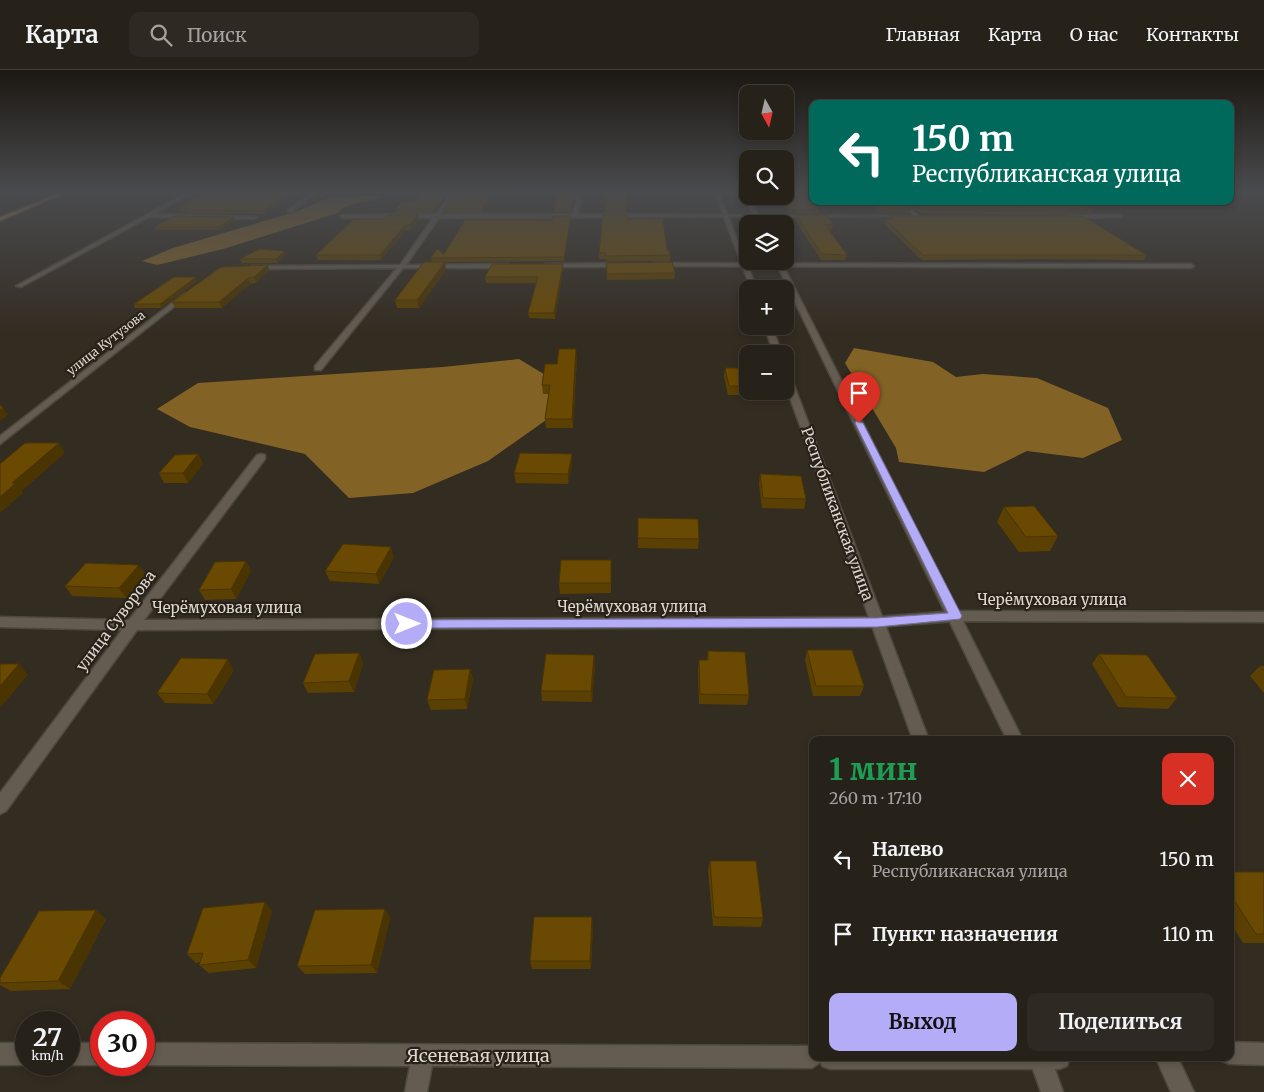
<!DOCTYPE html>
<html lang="ru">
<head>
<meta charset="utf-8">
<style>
	:root { --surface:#262119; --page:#2e2922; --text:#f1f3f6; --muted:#a4a3a2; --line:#423e38; --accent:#b5acf8 }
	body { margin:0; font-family:Merriweather,serif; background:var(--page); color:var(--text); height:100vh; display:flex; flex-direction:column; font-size:19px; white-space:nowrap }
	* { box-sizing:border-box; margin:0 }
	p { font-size:16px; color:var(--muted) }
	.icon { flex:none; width:28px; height:28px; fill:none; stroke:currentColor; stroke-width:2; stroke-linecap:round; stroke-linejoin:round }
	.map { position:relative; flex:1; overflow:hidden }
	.panel { position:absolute; left:809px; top:666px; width:425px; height:325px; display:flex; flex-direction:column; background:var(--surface); border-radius:10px; box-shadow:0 2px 8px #0003,0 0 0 1px var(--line) }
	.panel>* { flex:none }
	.top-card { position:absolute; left:809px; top:30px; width:425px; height:105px; border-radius:10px; box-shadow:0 2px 8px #0003,0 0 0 1px var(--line); background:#00695c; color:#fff; overflow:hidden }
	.needle { width:32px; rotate:172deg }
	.controls { position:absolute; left:739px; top:15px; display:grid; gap:10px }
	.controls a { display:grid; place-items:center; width:55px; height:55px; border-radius:10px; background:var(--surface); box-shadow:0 2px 8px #0003,0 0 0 1px var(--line); font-size:25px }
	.speed { position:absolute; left:15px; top:941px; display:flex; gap:10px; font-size:25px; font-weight:700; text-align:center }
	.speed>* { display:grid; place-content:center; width:65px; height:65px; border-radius:50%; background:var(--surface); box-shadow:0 2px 8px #0003,0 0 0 1px var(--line); line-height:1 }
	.speed small { font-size:12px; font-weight:400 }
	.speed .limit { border:8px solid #d22; background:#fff; color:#111 }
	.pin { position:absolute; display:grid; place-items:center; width:42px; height:42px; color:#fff; margin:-51px -21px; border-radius:50% 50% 50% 0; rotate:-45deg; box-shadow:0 0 5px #0007 }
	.pin .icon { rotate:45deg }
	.me { position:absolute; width:55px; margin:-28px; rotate:90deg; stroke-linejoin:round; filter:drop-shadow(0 0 4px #0008) }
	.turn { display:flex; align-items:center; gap:18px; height:105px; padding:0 20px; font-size:22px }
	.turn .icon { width:65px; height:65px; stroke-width:2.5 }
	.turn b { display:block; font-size:35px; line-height:42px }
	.round { display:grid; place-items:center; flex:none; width:52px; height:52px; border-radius:10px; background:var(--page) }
	.head { display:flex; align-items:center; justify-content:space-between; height:85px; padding:0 20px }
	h1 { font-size:30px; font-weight:700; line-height:38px; color:#1e9e55 }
	.button { display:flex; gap:10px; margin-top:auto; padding:10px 20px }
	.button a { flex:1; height:58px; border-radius:10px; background:var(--accent); color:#111; font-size:20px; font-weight:700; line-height:58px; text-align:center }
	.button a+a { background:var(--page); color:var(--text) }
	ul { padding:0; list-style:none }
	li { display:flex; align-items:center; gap:15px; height:75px; padding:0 20px }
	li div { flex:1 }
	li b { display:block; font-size:19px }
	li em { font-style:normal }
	header { display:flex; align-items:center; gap:30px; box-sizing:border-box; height:70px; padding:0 25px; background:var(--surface); border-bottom:1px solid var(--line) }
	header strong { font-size:24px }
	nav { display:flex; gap:28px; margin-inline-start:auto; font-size:18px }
	.search { width:350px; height:45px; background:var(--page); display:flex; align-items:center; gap:12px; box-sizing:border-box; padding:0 18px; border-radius:10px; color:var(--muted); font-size:19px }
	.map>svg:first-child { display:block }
</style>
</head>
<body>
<header>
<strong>Карта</strong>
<div class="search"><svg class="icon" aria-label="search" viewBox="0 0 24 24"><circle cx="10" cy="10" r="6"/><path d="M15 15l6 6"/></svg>Поиск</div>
<nav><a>Главная</a><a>Карта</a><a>О нас</a><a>Контакты</a></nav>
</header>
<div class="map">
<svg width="1264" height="1022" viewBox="0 0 1264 1022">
	<rect width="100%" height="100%" fill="#332c21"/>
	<path fill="#836225" d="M377 126 381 127C366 134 349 130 338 143L223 179 157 195 142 191 173 178 295 142 331 127Z
		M854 278 933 292 956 307 983 304 1037 308 1108 338 1122 370 1083 388 1027 381 984 402 899 392 896 378 845 293Z
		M519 289 552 309 556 343 488 391 413 423 349 428 305 384 190 357 157 339 198 313 443 297Z"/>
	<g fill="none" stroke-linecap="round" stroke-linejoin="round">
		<defs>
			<path id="minor" d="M190 121H195L154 144 257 147 254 149 149 147 21 217 16 216Z
				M315 121H319L292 142H288V140Z
				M453 121H457L441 144H573L578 121H582L578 144 910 146 439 148 406 195 508 194 511 196 508 198H403L321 300H315V296L397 198 253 199 251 196 400 195 433 148H342L340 145 436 144Z
				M900 131H905L919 147H915Z
				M1067 145H1119L1122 147 1065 148Z
				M655 193 1191 194 1194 196 1191 198 653 196Z
				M545 194 623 193 626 195 623 197H543Z
				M185 223 190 224 0 374V366Z
				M261 384 265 385V389L144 550 877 547 956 541 1264 542V552L956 551 877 557 137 560 6 741 0 744V723L122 560 0 557V547L129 550 257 385Z
				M1230 972 1264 973V995L1230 994 1222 991 1221 988H1230Z
				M0 973H26V995H0Z
				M69 973H101V995H69Z
				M144 973 812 976V988H1070L1067 996 1059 999H830L822 996 821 992 812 998 432 996 427 1022H405L410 996 144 995Z"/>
			<path id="tertiary" d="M714 121H718L757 219H751Z
				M742 121H746L762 154H756Z
				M775 191H781L1023 670H1007Z
				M764 256H772L782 284H774Z
				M785 300 789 302 929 670H913L785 314Z
				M1029 988H1051L1063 1022H1041Z
				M1156 988H1178L1194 1022H1171Z"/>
			<path id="primary" d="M65 121H70L0 151V147Z"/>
		</defs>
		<use href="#minor" stroke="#4d483e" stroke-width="3"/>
		<use href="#tertiary" stroke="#4d483e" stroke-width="3"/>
		<use href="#primary" stroke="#4d483e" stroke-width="3"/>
		<use href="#minor" fill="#645c50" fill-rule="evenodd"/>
		<use href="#tertiary" fill="#645c50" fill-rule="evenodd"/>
		<use href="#primary" fill="#ae8843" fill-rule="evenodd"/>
	</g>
	<path fill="#5b4003" d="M209 121H303L292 130H286L265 144 187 143 186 141H179L178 138Z
		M423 121H452L435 143H396L395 139 415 131Z
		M456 121H495L482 143H444V139Z
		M576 121 571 143H554V139Z
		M626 121 627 143H604V140Z
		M780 126H785L819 140V143H790Z
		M868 131H902L910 140 909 143H880Z
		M907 131H1077L1092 140 1091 143H1071V145L920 143Z
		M418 145 419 150 410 160H406L381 190H318L316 185Z
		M796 145 833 154 832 159H828L847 185 845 190H821L795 150Z
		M890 146 1146 185 1144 190 1035 189 922 190 884 154 885 149H889Z
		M234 147 235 151 220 160H156L155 157Z
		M627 149 667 180 670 185V191H606V189H599V183Z
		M571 150 564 191 432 192 431 188Z
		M286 184 277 193H241L240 189Z
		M606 193 675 203 674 209 607 210Z
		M563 194V199L555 249 529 248 528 243 537 213H486L485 207Z
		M446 200 419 238H397L395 230Z
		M269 201 256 213 250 214 222 238H175L172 232Z
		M197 211 161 238H135L134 234Z
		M577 287 573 358H546L545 349 549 324H543L542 315 557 294Z
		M725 298H748V321H766L765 325H728L724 307Z
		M198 384 203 394 188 413H164L159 403Z
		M572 394 568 414 516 413 514 403Z
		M760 404 806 429 804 439 762 438 759 414Z
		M1004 437 1058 466 1050 481 1019 482 997 452Z
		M638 448 699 469 698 479 638 478Z
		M394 487 379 514 330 511 325 501Z
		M246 491 251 501 236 529 205 530 199 520Z
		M611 500V523L560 524 559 513Z
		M146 505 126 528 72 526 65 516Z
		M807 580 864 616 860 626H813L805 590Z
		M708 581 749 625 747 635 699 634 698 601 699 590H707Z
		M359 583 363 593 354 622 308 623 303 613Z
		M1099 584 1177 628 1168 639 1118 637 1092 594Z
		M595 595 592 632 542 631 541 621Z
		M1260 596H1264V623L1250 606Z
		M470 599 473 610 467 639 431 640 427 630Z
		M234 600 213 634 165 633 157 623Z
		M710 791 763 848 761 857 713 856 708 800Z
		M1230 802H1264V873H1243L1230 852Z
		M265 832 272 841 256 898 209 903 199 895 200 892 196 893 187 884Z
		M385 839 390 848 377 903 305 904 297 896Z
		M106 849 70 919 11 921 0 915V908Z
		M593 856 591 899H532L530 891Z"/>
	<path fill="#4a3402" d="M299 121H303L292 130 291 127Z
		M448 121H452L435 143 434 139Z
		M492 121H495L482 143V139Z
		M575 121H576L571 143V139Z
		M285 127 286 130 265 144 264 141Z
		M418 145 419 150 410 160 409 155Z
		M571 146V150L564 191V187Z
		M234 147 235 151 220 160 219 157Z
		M405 155 406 160 381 190 380 185Z
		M285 181 286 184 277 193 276 189Z
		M445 192 446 200 419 238 417 230Z
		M563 194V199L555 249 554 243Z
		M268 195 269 201 256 213 254 207Z
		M196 207 197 211 161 238 160 234Z
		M248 208 250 214 222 238 219 232Z
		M576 279 577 287 573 358 572 349Z
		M3 338 8 345 0 351V340Z
		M59 373 65 383 22 421 23 423 0 443V427L12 413Z
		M198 384 203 394 188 413 183 403Z
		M572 384V394L568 414V404Z
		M391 477 394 487 379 514 376 504Z
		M246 491 251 501 236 529 231 519Z
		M139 495 146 505 126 528 119 518Z
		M359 583 363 593 354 622 349 611Z
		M594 585 595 595 592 632 591 621Z
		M228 589 234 600 213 634 207 624Z
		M19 594 28 605 0 638V616Z
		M470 599 473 610 467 639 465 629Z
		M265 832 272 841 256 898 248 890Z
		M385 839 390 848 377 903 371 895Z
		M96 840 106 849 70 919 58 911Z
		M592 847 593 856 591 899 590 891Z"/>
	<path fill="#6a4a03" stroke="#4a3402" d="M209 121H299L291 127H285L264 141 186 140 189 138H178Z
		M423 121H448L434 139H395L403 131H415Z
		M456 121H492L482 139H444Z
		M557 121H575L571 139H554Z
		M606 121H626L627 140H604Z
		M785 121H802L819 140H791L782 126H785Z
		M872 131H902L910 140H881Z
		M912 131H1077L1092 140H1070L1072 141 921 140Z
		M388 145H418L409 155H405L380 185H316L354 149H384Z
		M603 145H627V149H663L667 180H669L670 185 606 186V183H599Z
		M796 145H826L833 154H825L847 185 822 184Z
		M174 146 234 147 219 157H155Z
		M553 146H571L564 187 431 188 437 179 444 184 465 150H552Z
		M890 146H1083L1146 185H923L885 149H893Z
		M259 179 285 181 276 189H240Z
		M424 192H445L417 230H395Z
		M672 192 675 203 607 204 606 193Z
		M492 194H563L554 243H528L538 207H485Z
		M268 195 254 207 248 208 219 232H172L221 197Z
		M174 207H196L160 234H134Z
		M559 279H576L572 349H545L550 315H542L545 294H557Z
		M725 298H748V316H729Z
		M0 334 3 338 0 340Z
		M25 373H59L12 413H16L0 427V394Z
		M520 383 572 384 568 404 514 403Z
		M198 384 183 403H159L175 385Z
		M760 404 801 406 806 429 763 428Z
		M1034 436 1058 466 1026 467 1004 437Z
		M638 448 698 449 699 469 638 468Z
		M343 474 391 477 376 504 325 501Z
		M561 490H611V513H559Z
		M246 491 231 519 199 520 215 492Z
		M86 493 139 495 119 518 65 516Z
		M807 580H852L864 616H816Z
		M708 581 745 582 749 625 700 624 699 590H708Z
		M359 583 349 611 303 613 315 584Z
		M546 584 594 585 591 621H541Z
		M1099 584 1147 585 1177 628 1126 627Z
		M181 588 228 589 207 624 157 623Z
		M0 594H19L0 616Z
		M1260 596H1264V601Z
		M470 599 465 629 427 630 434 600Z
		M710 791H756L763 848 714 847Z
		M1230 802H1264V864H1256L1230 824Z
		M265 832 248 890 199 895 203 883 187 884 203 838Z
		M385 839 371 895 297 896 315 840Z
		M96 840 58 911 0 913V908L39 841Z
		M534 847H592L590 891H530Z"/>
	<linearGradient id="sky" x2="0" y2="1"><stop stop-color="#1c1812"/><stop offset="0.46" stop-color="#4a4b4e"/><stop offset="1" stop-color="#4a4b4e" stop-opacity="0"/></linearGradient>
	<rect width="1264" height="264" fill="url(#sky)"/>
	<path fill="#b5acf8" stroke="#7670a1" d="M856 351 863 353 962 546 960 549 877 557 407 558 401 554 407 550 877 548 948 543 855 353Z"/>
	<g text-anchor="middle" stroke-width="4.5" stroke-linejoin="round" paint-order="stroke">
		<g font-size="12" fill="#ddd8d1" stroke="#292218">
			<text transform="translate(106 273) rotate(-38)" y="4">улица Кутузова</text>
		</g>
		<g font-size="15" fill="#ddd8d1" stroke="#292218">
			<text transform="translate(837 444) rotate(70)" y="5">Республиканская улица</text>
			<text x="1052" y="535">Черёмуховая улица</text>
			<text x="632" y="542">Черёмуховая улица</text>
			<text x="227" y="543">Черёмуховая улица</text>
			<text transform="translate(116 551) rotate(-53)" y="5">улица Суворова</text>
		</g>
		<g font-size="18" fill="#ddd8d1" stroke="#292218">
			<text x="478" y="992">Ясеневая улица</text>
		</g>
	</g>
</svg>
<div class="controls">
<a><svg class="needle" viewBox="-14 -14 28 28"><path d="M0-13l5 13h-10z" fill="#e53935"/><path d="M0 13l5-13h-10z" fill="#a4a3a2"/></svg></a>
<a><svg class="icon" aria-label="search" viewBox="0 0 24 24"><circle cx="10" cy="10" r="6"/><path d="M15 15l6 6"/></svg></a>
<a><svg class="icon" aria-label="layers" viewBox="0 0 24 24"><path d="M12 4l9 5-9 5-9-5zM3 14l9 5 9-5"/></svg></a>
<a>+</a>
<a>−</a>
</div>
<div class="speed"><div>27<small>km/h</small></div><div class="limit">30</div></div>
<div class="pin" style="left:859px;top:353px;background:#d93025"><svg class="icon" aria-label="arrive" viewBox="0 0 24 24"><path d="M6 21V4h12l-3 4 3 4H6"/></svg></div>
<svg class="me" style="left:407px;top:554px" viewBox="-20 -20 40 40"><circle r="17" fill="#b5acf8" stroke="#fff" stroke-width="3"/><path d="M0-11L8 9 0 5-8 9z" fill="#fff"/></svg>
<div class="top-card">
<div class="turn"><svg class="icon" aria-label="left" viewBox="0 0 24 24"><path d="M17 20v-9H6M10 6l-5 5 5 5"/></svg><div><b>150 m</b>Республиканская улица</div></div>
</div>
<section class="panel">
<div class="head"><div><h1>1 мин</h1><p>260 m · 17:10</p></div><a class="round" style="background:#d93025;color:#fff"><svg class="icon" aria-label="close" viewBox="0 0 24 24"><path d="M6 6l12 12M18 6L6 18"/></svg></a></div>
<ul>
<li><svg class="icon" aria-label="left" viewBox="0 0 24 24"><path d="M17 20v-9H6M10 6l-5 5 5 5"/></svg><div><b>Налево</b><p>Республиканская улица</p></div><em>150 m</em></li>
<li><svg class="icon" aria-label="arrive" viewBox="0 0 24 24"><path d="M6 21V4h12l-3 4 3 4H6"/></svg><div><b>Пункт назначения</b></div><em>110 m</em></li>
</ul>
<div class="button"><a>Выход</a><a>Поделиться</a></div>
</section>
</div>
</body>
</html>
